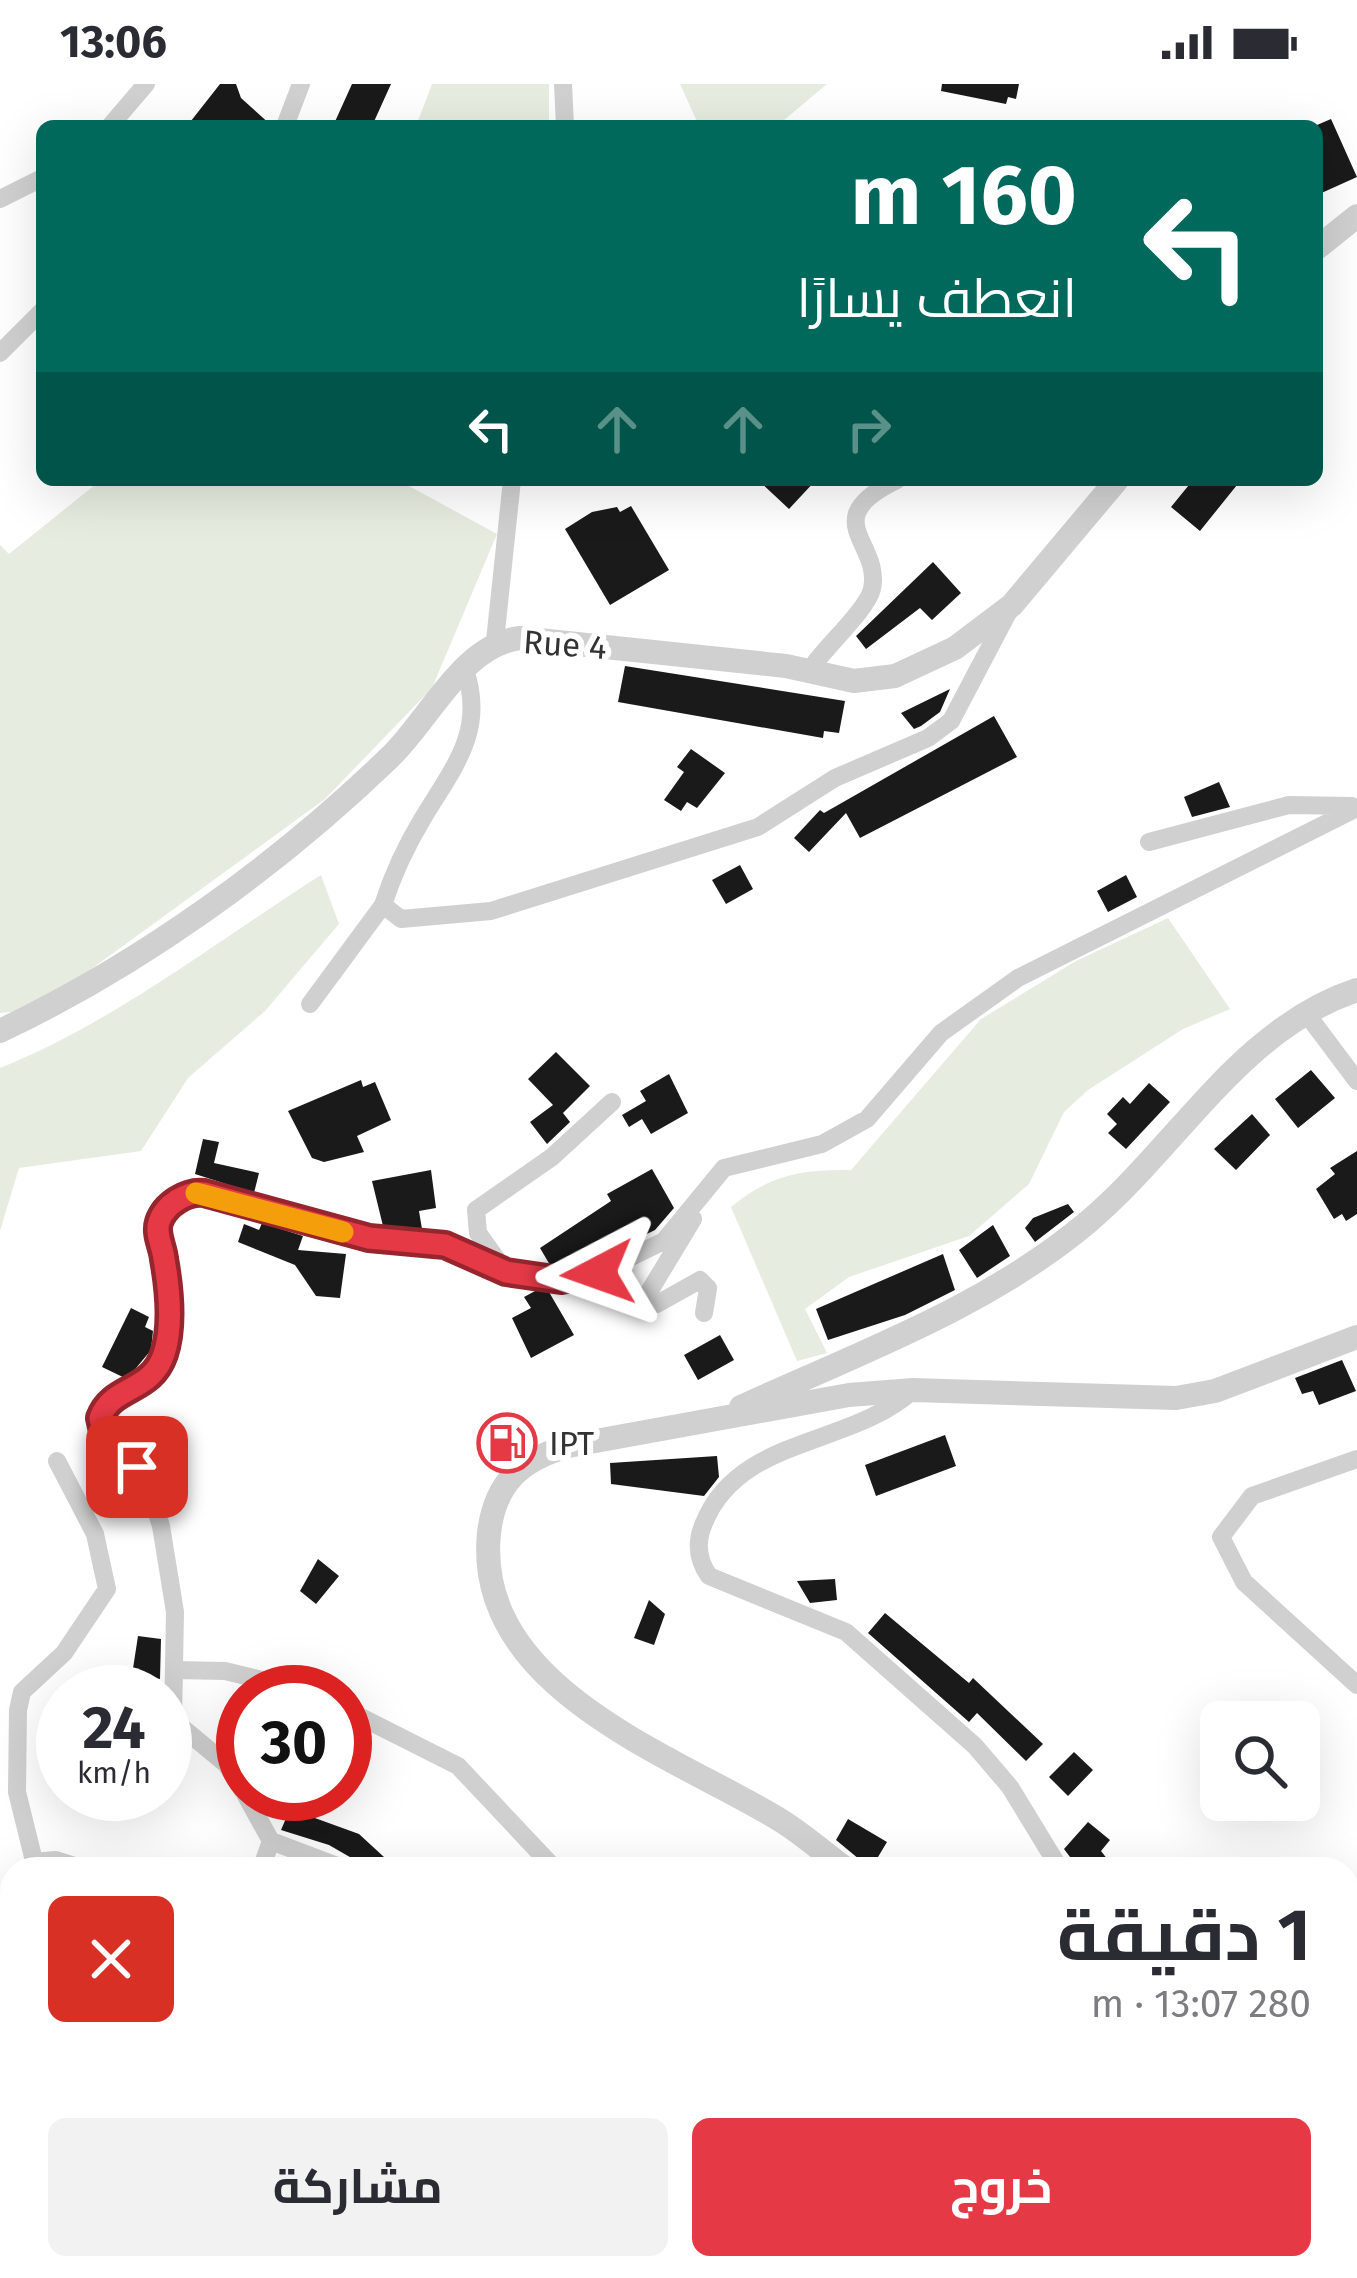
<!DOCTYPE html>
<html lang="ar">
<head>
<meta charset="utf-8">
<style>
	:root { --surface:#fff; --page:#f2f2f3; --text:#2b2b33; --muted:#7c7c81; --accent:#e63946 }
	body { margin:0; font-family:"Fira Sans",Cairo,sans-serif; background:var(--page); color:var(--text); direction:rtl; height:100vh; display:flex; flex-direction:column; font-size:45px; white-space:nowrap }
	* { box-sizing:border-box; margin:0 }
	p { font-size:39px; color:var(--muted) }
	.icon { flex:none; width:66px; height:66px; fill:none; stroke:currentColor; stroke-width:2; stroke-linecap:round; stroke-linejoin:round }
	.map { position:relative; flex:1; overflow:hidden; direction:ltr }
	.side { position:absolute; left:0px; top:1773px; width:1359px; height:423px; display:flex; flex-direction:column; background:var(--surface); border-radius:36px 36px 0 0; box-shadow:0 12px 48px #0002; direction:rtl }
	.side>* { flex:none }
	.banner { position:absolute; left:36px; top:36px; width:1287px; height:366px; border-radius:18px; box-shadow:0 12px 48px #0002; direction:rtl; background:#00695c; color:#fff; overflow:hidden }
	.fabs { position:absolute; left:1200px; top:1617px; display:grid; gap:24px }
	.fabs a { display:grid; place-items:center; width:120px; height:120px; border-radius:18px; background:var(--surface); box-shadow:0 12px 48px #0002; font-size:60px }
	.speed { position:absolute; left:36px; top:1581px; display:flex; gap:24px; font-size:60px; font-weight:700; text-align:center }
	.speed>* { display:grid; place-content:center; width:156px; height:156px; border-radius:50%; background:var(--surface); box-shadow:0 12px 48px #0002; line-height:1 }
	.speed small { font-size:30px; font-weight:400 }
	.speed .limit { border:18px solid #d22; background:#fff; color:#111 }
	.pin { position:absolute; display:grid; place-items:center; width:102px; height:102px; color:#fff; margin:-51px; border-radius:24px; box-shadow:0 6px 18px #0006 }
	.me { position:absolute; width:132px; margin:-66px; rotate:266deg; stroke-linejoin:round; filter:drop-shadow(0 0 9px #0008) }
	.turn { display:flex; align-items:center; gap:42px; height:252px; padding:0 48px; font-size:54px }
	.turn .icon { width:156px; height:156px; stroke-width:2.5 }
	.turn b { display:block; font-size:84px; line-height:102px }
	.lanes { display:flex; align-items:center; height:114px; padding:0 48px; background:#0003; justify-content:center; gap:60px; direction:ltr }
	.lanes .off { opacity:.35 }
	.round { display:grid; place-items:center; flex:none; width:126px; height:126px; border-radius:18px; background:var(--page) }
	.summary { display:flex; align-items:center; justify-content:space-between; height:204px; padding:0 48px }
	h1 { font-size:72px; font-weight:700; line-height:90px }
	.button { display:flex; gap:24px; margin-top:auto; padding:24px 48px }
	.button a { flex:1; height:138px; border-radius:18px; background:var(--accent); color:#fff; font-size:48px; font-weight:700; line-height:138px; text-align:center }
	.button a+a { background:var(--page); color:var(--text) }
	.status { display:flex; justify-content:space-between; align-items:center; height:84px; padding:0 60px; background:var(--surface); direction:ltr }
	.status svg { height:33px; fill:currentColor }
	.map>svg:first-child { display:block }
</style>
</head>
<body>
<div class="status"><b>13:06</b><svg viewBox="0 0 49 12"><path d="M0 12V9h3v3zM5 12V6h3v6zM10 12V3h3v9zM15 12V0h3v12zM26 1h20v11H26zM47 4h2v5h-2z"/></svg></div>
<div class="map">
<svg width="1357" height="2194" viewBox="0 0 1357 2194">
	<rect width="100%" height="100%" fill="#fff"/>
	<path fill="#e6ecdf" d="M432 0H549V42H416Z
		M680 0H827L777 42H699Z
		M101 396H398L497 450 432 604 325 715 94 883 30 926 0 929V461L9 470Z
		M321 791 339 840 265 927 188 994 141 1067 19 1084 0 1147V984C115 938 217 857 321 791Z
		M1168 834 1230 925 1183 945 1088 1006 1064 1028 1029 1100 969 1152 849 1193 805 1225 827 1269 797 1277 731 1123C769 1091 802 1085 851 1086L981 935 1076 877Z"/>
	<path fill="#1a1a1a" d="M220 0H236L241 14 272 42H187Z
		M352 0H391L372 42H333Z
		M942 0H1019L1016 15 1008 13 1006 20 941 7Z
		M1331 35 1357 93 1317 111V41Z
		M758 396H816L789 425Z
		M1193 396H1241L1200 447 1171 423Z
		M631 422 669 486 610 521 565 445 592 428 617 423 620 428Z
		M933 478 961 509 932 536 920 524 866 565 856 552Z
		M625 582 845 617 839 649 824 647 823 654 618 618Z
		M950 605 940 628 921 642 914 645 901 629Z
		M994 632 1017 673 860 754 846 729 809 768 794 754 820 726 824 729Z
		M691 665 725 689 697 724 687 718 681 727 664 716 684 688 677 683Z
		M1219 698 1230 723 1192 733 1184 713Z
		M740 781 753 805 726 820 712 796Z
		M1126 791 1137 813 1108 828 1097 807Z
		M556 968 590 1002 563 1029 570 1038 547 1060 530 1038 553 1021 528 995Z
		M1311 986 1335 1014 1298 1044 1275 1015Z
		M669 990 688 1029 651 1050 642 1035 629 1043 622 1031 646 1017 640 1007Z
		M361 996 363 1003 375 998 391 1036 357 1052 364 1068 324 1078 312 1074 288 1027Z
		M1149 999 1170 1018 1126 1065 1108 1049 1117 1040 1107 1030 1123 1013 1130 1020Z
		M1252 1030 1270 1051 1236 1086 1214 1065Z
		M203 1055 219 1058 214 1079 259 1089 254 1109 195 1090Z
		M1357 1067V1130L1346 1137 1342 1130 1334 1135 1316 1105 1335 1090 1330 1084Z
		M652 1085 674 1124 655 1146 594 1176 550 1181 540 1164 611 1117 607 1110Z
		M431 1086 436 1124 419 1127 422 1145 383 1142 372 1097Z
		M1068 1120 1074 1128 1035 1158 1025 1144 1033 1134Z
		M262 1139 303 1152 298 1166 346 1170 340 1214 316 1212 295 1181 238 1158 244 1140 259 1146Z
		M993 1141 1010 1172 977 1194 959 1166Z
		M943 1170 955 1206 905 1231 828 1256 816 1225Z
		M537 1206 549 1208 574 1251 531 1274 512 1234 531 1224 524 1213Z
		M131 1224 149 1233 145 1243 153 1247 151 1266 127 1295 102 1283Z
		M720 1251 734 1276 698 1296 684 1271Z
		M1342 1276 1356 1307 1319 1321 1313 1307 1302 1310 1295 1294Z
		M945 1351 956 1382 876 1412 865 1381Z
		M717 1372 719 1393 704 1412 611 1400 610 1379Z
		M318 1475 339 1492 316 1520 300 1507Z
		M835 1495 837 1516 810 1519 797 1497Z
		M649 1516 665 1530 654 1561 634 1554Z
		M885 1529 969 1599 973 1594 1043 1660 1026 1677 977 1629 969 1638 868 1549Z
		M138 1552 161 1555 160 1595 132 1591Z
		M1074 1668 1093 1686 1068 1712 1049 1693Z
		M290 1725 359 1750 397 1785H358L355 1776 329 1761 281 1746Z
		M848 1735 887 1758 878 1773 897 1785H871L836 1756Z
		M1088 1738 1110 1756 1101 1767 1115 1785H1079L1064 1765Z"/>
	<g fill="none" stroke-linecap="round" stroke-linejoin="round">
		<path stroke="#cdcdcd" stroke-width="3" stroke-dasharray="6 6" stroke-linecap="butt" d="M10 2009 12 2011
			M0 2122 12 2119
			M31 2184 32 2194"/>
		<path stroke="#d0d0d0" stroke-width="18" d="M563 0 565 42
			M110 42 146 0
			M285 42 301 0
			M0 115 42 94
			M0 269 42 227
			M495 557 512 396
			M465 586C486 647 453 684 423 734 406 762 393 790 383 821L401 835 491 827 758 743 835 694 928 654 951 637 1011 523
			M809 587C823 565 867 526 872 505 882 458 815 436 897 396
			M1149 758 1289 721 1352 722
			M310 920 383 821
			M1306 929 1357 997
			M693 1135 646 1213 657 1220 700 1196 708 1204 704 1229
			M503 1184 478 1149 476 1126 552 1073 612 1018
			M913 1306C851 1363 739 1352 704 1439 696 1457 697 1475 709 1492L846 1548 975 1662 1010 1703 1060 1785
			M1357 1375 1252 1412 1221 1453 1244 1498 1357 1601
			M174 1586 225 1587 313 1608
			M345 1625 458 1682 555 1785
			M243 1707 226 1680 173 1636 175 1528 161 1442 146 1395 101 1343 103 1323 145 1301 164 1270 169 1221 160 1136 182 1113 204 1109 369 1154 445 1161 506 1188 561 1196 598 1189 664 1157 724 1084 822 1060 867 1035 941 949 1018 894 1357 724
			M245 1710 271 1757 345 1785
			M33 1778 56 1776 84 1785
			M36 1785 17 1708 18 1626 22 1608 64 1569 107 1505 95 1450 57 1377
			M261 1785 271 1757
			M0 1942 12 1951
			M163 2184 169 2194
			M1104 2184 1113 2194
			M541 2194 548 2184
			M921 2194 926 2184
			M1269 2194 1272 2184"/>
		<path stroke="#d0d0d0" stroke-width="24" d="M1317 164 1357 132
			M0 947C141 880 277 782 389 674 430 635 462 561 520 554L786 582 854 597 895 592 955 564 1012 521 1117 396
			M741 1323C861 1268 987 1223 1088 1138 1178 1062 1241 944 1357 906
			M846 1785C824 1769 803 1750 780 1736 676 1672 473 1605 489 1449 495 1398 521 1376 568 1362L849 1311 913 1306 1176 1314 1215 1307 1357 1253
			M0 1872 12 1882
			M483 2184 498 2194
			M1015 2184 1048 2189 1065 2184
			M402 2194 406 2184
			M817 2194 825 2184"/>
	</g>
	<g fill="none" stroke-linecap="round" stroke-linejoin="round">
		<defs>
			<path id="route" d="M137 1383 104 1352 100 1334C112 1301 151 1309 164 1270 173 1243 169 1203 164 1175 163 1163 155 1150 159 1138 165 1120 187 1107 204 1109L369 1154 445 1161 506 1188 561 1196 598 1189"/>
		</defs>
		<use href="#route" stroke="#96252e" stroke-width="30"/>
		<use href="#route" stroke="#e63946" stroke-width="21"/>
		<path stroke="#f59e0b" stroke-width="21" d="M196 1109 343 1148"/>
	</g>
	<defs>
		<symbol id="fuel-ring" viewBox="-11 -11 22 22"><circle r="9.5" fill="#fff" stroke="#e63946" stroke-width="1.5"/><path d="M-5.5-6h7V0h2V4h1.3V-2.5L3-4.5l.8-.8L6-3V5H2.5V1h-1V6h-7ZM-4.2-4.7v3.2H.2V-4.7Z" fill="#e63946"/></symbol>
	</defs>
	<g fill-rule="evenodd">
		<use href="#fuel-ring" x="474" y="1326" width="66" height="66"/>
	</g>
	<g text-anchor="middle" stroke-width="12" stroke-linejoin="round" paint-order="stroke">
		<g font-size="33" fill="#333" stroke="#fff">
			<text transform="translate(565 560) rotate(4)" y="12">Rue 4</text>
		</g>
		<g font-size="33" fill="#333" stroke="#fff" text-anchor="start">
			<text x="549" y="1371">IPT</text>
		</g>
	</g>
</svg>
<div class="fabs">
<a><svg class="icon" aria-label="search" viewBox="0 0 24 24"><circle cx="10" cy="10" r="6"/><path d="M15 15l6 6"/></svg></a>
</div>
<div class="speed"><div>24<small>km/h</small></div><div class="limit">30</div></div>
<div class="pin" style="left:137px;top:1383px;background:#d93025"><svg class="icon" aria-label="arrive" viewBox="0 0 24 24"><path d="M6 21V4h12l-3 4 3 4H6"/></svg></div>
<svg class="me" style="left:598px;top:1189px" viewBox="-20 -20 40 40"><path d="M0-17L14 15 0 8-14 15z" fill="#e63946" stroke="#fff" stroke-width="4"/></svg>
<div class="banner">
<div class="turn"><svg class="icon" aria-label="left" viewBox="0 0 24 24"><path d="M17 20v-9H6M10 6l-5 5 5 5"/></svg><div><b>160 m</b>انعطف يسارًا</div></div>
<div class="lanes"><svg class="icon" aria-label="left" viewBox="0 0 24 24"><path d="M17 20v-9H6M10 6l-5 5 5 5"/></svg><svg class="icon off" aria-label="ahead" viewBox="0 0 24 24"><path d="M12 20V5M6 11l6-6 6 6"/></svg><svg class="icon off" aria-label="ahead" viewBox="0 0 24 24"><path d="M12 20V5M6 11l6-6 6 6"/></svg><svg class="icon off" aria-label="right" viewBox="0 0 24 24"><path d="M7 20v-9h11M14 6l5 5-5 5"/></svg></div>
</div>
<section class="side">
<div class="summary"><div><h1>1 دقيقة</h1><p>280 m · 13:07</p></div><a class="round" style="background:#d93025;color:#fff"><svg class="icon" aria-label="close" viewBox="0 0 24 24"><path d="M6 6l12 12M18 6L6 18"/></svg></a></div>
<div class="button"><a>خروج</a><a>مشاركة</a></div>
</section>
</div>
</body>
</html>
